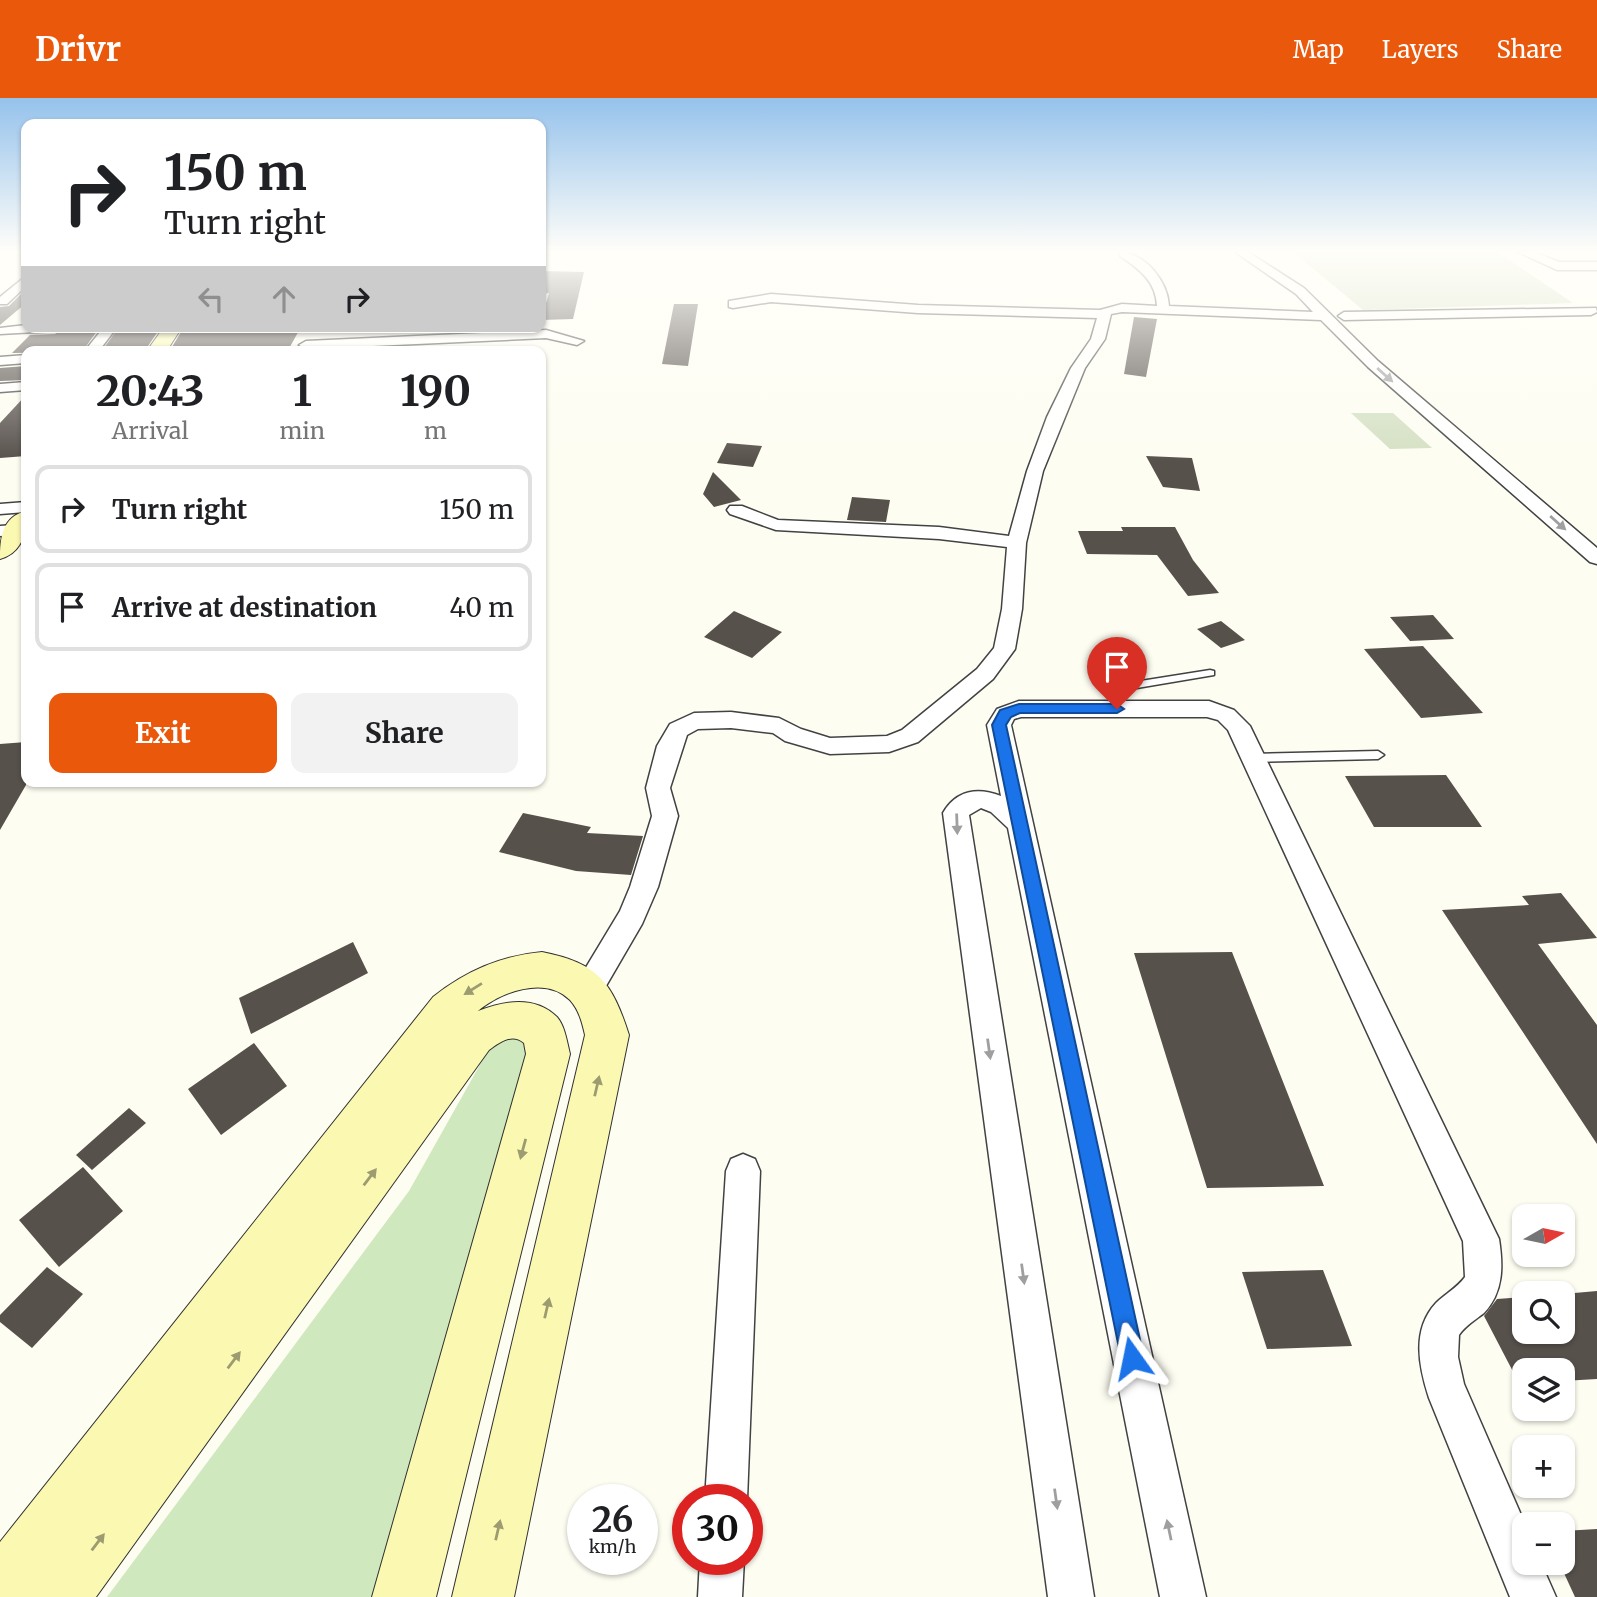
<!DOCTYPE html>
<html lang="en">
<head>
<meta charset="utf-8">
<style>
	:root { --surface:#fff; --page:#f2f2f2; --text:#202124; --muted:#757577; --line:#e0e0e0; --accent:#ea580c }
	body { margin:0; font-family:Merriweather,serif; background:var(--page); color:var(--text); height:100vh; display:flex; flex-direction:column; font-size:26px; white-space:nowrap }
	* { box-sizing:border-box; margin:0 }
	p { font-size:23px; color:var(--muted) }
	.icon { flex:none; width:38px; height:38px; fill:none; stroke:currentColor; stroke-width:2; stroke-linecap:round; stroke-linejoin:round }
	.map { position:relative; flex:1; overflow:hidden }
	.drawer { position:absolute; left:21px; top:248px; width:525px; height:441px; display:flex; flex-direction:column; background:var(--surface); border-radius:14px; box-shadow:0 2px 5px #0004 }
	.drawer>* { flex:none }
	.top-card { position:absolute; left:21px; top:21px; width:525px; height:214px; border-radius:14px; box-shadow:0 2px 5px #0004; background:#fff; color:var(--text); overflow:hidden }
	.needle { width:46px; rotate:81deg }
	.buttons { position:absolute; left:1512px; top:1106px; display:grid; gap:14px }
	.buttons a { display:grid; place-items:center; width:63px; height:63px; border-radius:14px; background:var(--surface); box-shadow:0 2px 5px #0004; font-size:35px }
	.speed { position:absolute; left:567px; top:1386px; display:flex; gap:14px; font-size:35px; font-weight:700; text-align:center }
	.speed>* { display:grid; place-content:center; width:91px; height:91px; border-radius:50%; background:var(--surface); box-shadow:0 2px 5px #0004; line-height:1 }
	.speed small { font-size:18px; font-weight:400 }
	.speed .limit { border:10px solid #d22; background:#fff; color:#111 }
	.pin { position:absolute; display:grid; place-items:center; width:60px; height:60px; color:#fff; margin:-72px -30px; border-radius:50% 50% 50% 0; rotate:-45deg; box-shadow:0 0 7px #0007 }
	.pin .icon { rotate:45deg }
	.me { position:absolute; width:77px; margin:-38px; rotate:348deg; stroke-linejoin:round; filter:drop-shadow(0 0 5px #0008) }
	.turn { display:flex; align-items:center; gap:24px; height:147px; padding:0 28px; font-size:32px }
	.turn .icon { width:91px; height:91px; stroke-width:2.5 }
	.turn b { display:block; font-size:49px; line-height:60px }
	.lanes { display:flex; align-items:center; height:66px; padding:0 28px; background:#0003; justify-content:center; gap:35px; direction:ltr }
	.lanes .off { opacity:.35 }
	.eta { display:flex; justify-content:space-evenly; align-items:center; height:119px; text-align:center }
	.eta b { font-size:42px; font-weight:700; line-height:49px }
	.button { display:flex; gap:14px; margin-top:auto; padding:14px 28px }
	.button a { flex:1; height:80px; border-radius:14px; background:var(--accent); color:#fff; font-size:28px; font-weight:700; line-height:80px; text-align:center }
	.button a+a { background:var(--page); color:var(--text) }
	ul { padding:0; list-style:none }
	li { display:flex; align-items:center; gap:21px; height:88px; margin:0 14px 10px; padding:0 14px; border:4px solid var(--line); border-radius:14px }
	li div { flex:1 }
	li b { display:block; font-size:26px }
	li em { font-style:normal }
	header { display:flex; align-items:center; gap:42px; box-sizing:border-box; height:98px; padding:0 35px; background:var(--accent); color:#fff }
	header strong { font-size:33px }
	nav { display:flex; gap:38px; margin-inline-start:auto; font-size:24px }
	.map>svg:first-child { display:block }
</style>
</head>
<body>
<header>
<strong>Drivr</strong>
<nav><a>Map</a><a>Layers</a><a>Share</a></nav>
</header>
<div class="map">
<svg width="1597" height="1499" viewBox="0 0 1597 1499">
	<rect width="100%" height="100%" fill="#fefdf2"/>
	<path fill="#cfe8bd" d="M534 936 378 1499H107L409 1093 495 940Z"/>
	<path fill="#d4e0c3" d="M1293 154H1497L1573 205 1363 212Z
		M1351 315H1393L1432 350 1390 351Z"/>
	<path fill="#57514c" d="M541 173 584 174 573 221 541 222 549 195 541 196Z
		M26 191V205L0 227V209L9 208Z
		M674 206H698L688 268 662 266Z
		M1134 219 1157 221 1146 279 1124 276Z
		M100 229 82 254 12 255 30 237 55 236 63 230Z
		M119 229H161L144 254H101Z
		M184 229H301L287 254H169Z
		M26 268V282L0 283V270Z
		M26 297V358L0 360V325Z
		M727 345 762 348 753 369 717 365Z
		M1146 358 1192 360 1200 393 1163 389Z
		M713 374 741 402 714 409 703 396Z
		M852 399 890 402 886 424 847 422Z
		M1121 429H1175L1193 462 1219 495 1188 498 1157 457 1087 456 1078 433H1123Z
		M734 513 782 534 752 560 704 539Z
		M1433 517 1454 541 1410 543 1390 519Z
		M1221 523 1245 542 1221 550 1197 531Z
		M1423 548 1483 615 1421 620 1364 551Z
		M26 644V687L0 732V646Z
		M1446 677 1482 729H1374L1345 678Z
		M523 715 591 729 587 735 643 738 631 777 576 773 499 754Z
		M1561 795 1597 840 1538 846 1597 927V1046L1442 812 1529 807 1522 798Z
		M353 844 368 875 251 936 239 900Z
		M1232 854 1324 1088 1207 1090 1134 855Z
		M254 945 287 988 221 1037 188 991Z
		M129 1010 146 1025 92 1072 76 1057Z
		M83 1069 123 1113 59 1169 19 1122Z
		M47 1169 83 1196 32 1250 0 1224V1217Z
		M1323 1172 1352 1248 1267 1251 1242 1174Z
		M1597 1193V1281L1563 1283V1272H1524V1286L1520 1287 1484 1218 1497 1201 1524 1199V1234H1563V1196Z
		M1597 1431V1499H1575L1563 1473V1433Z"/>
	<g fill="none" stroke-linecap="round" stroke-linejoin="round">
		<defs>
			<path id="service" d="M1210 572 1214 573V577L1131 591 1122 598 1121 613H1113L1112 597 1128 585Z
				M1378 653 1384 657 1378 661 1253 664 1247 660 1253 656Z"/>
			<path id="minor" d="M1119 154C1145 154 1168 184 1169 208L1313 214 1296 196 1235 154H1248L1304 190 1378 263 1597 450V466L1590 464 1368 269 1321 222 1122 214 1111 216 1105 241 1085 270 1043 373 1026 445 1022 511 1015 551 993 581 918 644 889 654 830 656 785 643 773 635 731 630 698 631 687 637 670 690 678 718 658 789 642 826 599 900 588 904 577 900 573 891 620 813 630 789 652 718 646 690 657 648 670 626 694 615 731 614 779 620 801 631 830 640 887 638 902 632 977 571 994 550 1002 511 1007 449 939 441 776 432 730 416 727 412 730 408H742L778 422 939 429 1009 438 1027 373 1047 319 1071 270 1091 241 1097 220 918 215 771 204 733 210 729 209V203L771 196 918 207 1100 212 1122 206 1157 208C1156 183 1139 171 1120 158Z
				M1518 154H1534L1559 164H1597V172H1557Z
				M26 178V188L7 206H0V199Z
				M1596 210 1597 214 1591 217 1344 222 1338 218 1344 214Z
				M26 227V229H61L55 233 0 236V230Z
				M104 229H117L98 254H84Z
				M546 232 584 243 577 247 546 240 306 251 299 247 306 243Z
				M26 257V265L0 267V259Z
				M26 284V292L0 294V286Z
				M26 404V414L0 416V406Z
				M26 426V436L0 438V428Z
				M1019 603H1209L1234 612 1250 628 1499 1141C1503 1167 1504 1194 1484 1215 1475 1222 1465 1228 1459 1237L1458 1259 1464 1286 1525 1426 1524 1465H1541L1556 1499H1510L1429 1300C1419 1269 1411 1232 1436 1205 1445 1196 1457 1190 1465 1179L1463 1143 1228 632 1218 622 1207 619H1021L1014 621 1011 627 1206 1499H1160L1008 730 991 714 981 710 969 717 1094 1499H1048L943 715C956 692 978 689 1001 698L987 627 997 611Z
				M743 1056 755 1061 760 1073 747 1402H705L726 1073 731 1061Z
				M700 1461H744L742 1499H698Z"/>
			<path id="secondary" d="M164 229H182L166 254H146Z
				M26 413C27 433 23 455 0 461 0 440 2 419 26 413Z
				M542 854C598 865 612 884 629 937L514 1499H452L585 937C582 924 579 912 570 902 545 877 501 894 478 913 503 903 535 897 557 919 565 928 567 944 570 956L436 1499H372L526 956 524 945C512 935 500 944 489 952L96 1499H0V1444L433 899C466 873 500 858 542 854Z"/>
		</defs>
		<use href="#service" stroke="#424242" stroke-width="3"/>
		<use href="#minor" stroke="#424242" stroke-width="3"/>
		<use href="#secondary" stroke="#313131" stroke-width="2"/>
		<use href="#service" fill="#fff" fill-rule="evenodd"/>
		<use href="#minor" fill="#fff" fill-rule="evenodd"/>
		<use href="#secondary" fill="#fbf9b1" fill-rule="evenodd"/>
	</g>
	<defs><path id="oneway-solid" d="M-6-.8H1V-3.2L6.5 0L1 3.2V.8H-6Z" transform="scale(1.75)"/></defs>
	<g fill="#9f9f9f">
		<use href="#oneway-solid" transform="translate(1385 277) rotate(42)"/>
		<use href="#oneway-solid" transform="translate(1558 425) rotate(42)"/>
		<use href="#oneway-solid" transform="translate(957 726) rotate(88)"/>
		<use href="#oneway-solid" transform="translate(989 951) rotate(82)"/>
		<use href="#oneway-solid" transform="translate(1023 1176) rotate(82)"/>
		<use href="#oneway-solid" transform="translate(1056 1401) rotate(82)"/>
		<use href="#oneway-solid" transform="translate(1169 1432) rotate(-102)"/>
	</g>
	<g fill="#9d9b70">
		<use href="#oneway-solid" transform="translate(473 891) rotate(148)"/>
		<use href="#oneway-solid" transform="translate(597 988) rotate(-77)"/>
		<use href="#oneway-solid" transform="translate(523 1051) rotate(105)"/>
		<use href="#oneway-solid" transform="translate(370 1079) rotate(-53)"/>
		<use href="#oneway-solid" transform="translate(547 1210) rotate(-77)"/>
		<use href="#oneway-solid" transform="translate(234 1262) rotate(-53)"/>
		<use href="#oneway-solid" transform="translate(498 1432) rotate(-77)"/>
		<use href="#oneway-solid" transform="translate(98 1444) rotate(-53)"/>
	</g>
	<linearGradient id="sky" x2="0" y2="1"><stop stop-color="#95c2ec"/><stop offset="0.42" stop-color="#fffef9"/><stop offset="1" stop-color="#fffef9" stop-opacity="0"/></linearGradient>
	<rect width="1597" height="364" fill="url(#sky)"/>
	<path fill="#1a73e8" stroke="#114b97" stroke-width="2" d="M1019 606H1117L1124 611 1117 615H1020L1011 619 1006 627 1144 1260 1141 1269 1132 1272 1124 1269 1121 1260 992 627 1000 612Z"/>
</svg>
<div class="buttons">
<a><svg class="needle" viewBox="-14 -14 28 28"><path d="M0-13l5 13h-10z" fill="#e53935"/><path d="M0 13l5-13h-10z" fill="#757577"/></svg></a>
<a><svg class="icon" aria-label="search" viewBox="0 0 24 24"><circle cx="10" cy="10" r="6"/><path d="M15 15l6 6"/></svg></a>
<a><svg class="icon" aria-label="layers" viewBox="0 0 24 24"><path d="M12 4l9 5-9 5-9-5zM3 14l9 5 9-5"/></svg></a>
<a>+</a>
<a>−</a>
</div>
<div class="speed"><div>26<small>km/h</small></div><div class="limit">30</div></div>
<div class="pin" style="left:1117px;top:611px;background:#d93025"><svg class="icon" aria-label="arrive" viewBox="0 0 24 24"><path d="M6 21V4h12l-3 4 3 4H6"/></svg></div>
<svg class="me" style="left:1132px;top:1260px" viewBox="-20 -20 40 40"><path d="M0-17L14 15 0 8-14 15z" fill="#1a73e8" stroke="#fff" stroke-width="4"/></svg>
<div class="top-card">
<div class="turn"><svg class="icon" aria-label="right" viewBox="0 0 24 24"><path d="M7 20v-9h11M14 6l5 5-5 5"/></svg><div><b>150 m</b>Turn right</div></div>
<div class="lanes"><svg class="icon off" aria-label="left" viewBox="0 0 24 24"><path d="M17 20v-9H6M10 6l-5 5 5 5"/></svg><svg class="icon off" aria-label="ahead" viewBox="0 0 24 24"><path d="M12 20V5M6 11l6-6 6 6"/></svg><svg class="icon" aria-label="right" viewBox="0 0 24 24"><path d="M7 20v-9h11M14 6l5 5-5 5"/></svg></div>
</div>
<section class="drawer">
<div class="eta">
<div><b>20:43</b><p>Arrival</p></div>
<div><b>1</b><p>min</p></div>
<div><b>190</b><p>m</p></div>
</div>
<ul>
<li><svg class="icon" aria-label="right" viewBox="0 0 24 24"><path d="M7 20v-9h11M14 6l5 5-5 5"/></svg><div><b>Turn right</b></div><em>150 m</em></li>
<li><svg class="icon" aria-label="arrive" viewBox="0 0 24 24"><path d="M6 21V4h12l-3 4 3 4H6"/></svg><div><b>Arrive at destination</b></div><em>40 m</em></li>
</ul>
<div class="button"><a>Exit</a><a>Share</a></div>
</section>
</div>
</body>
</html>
